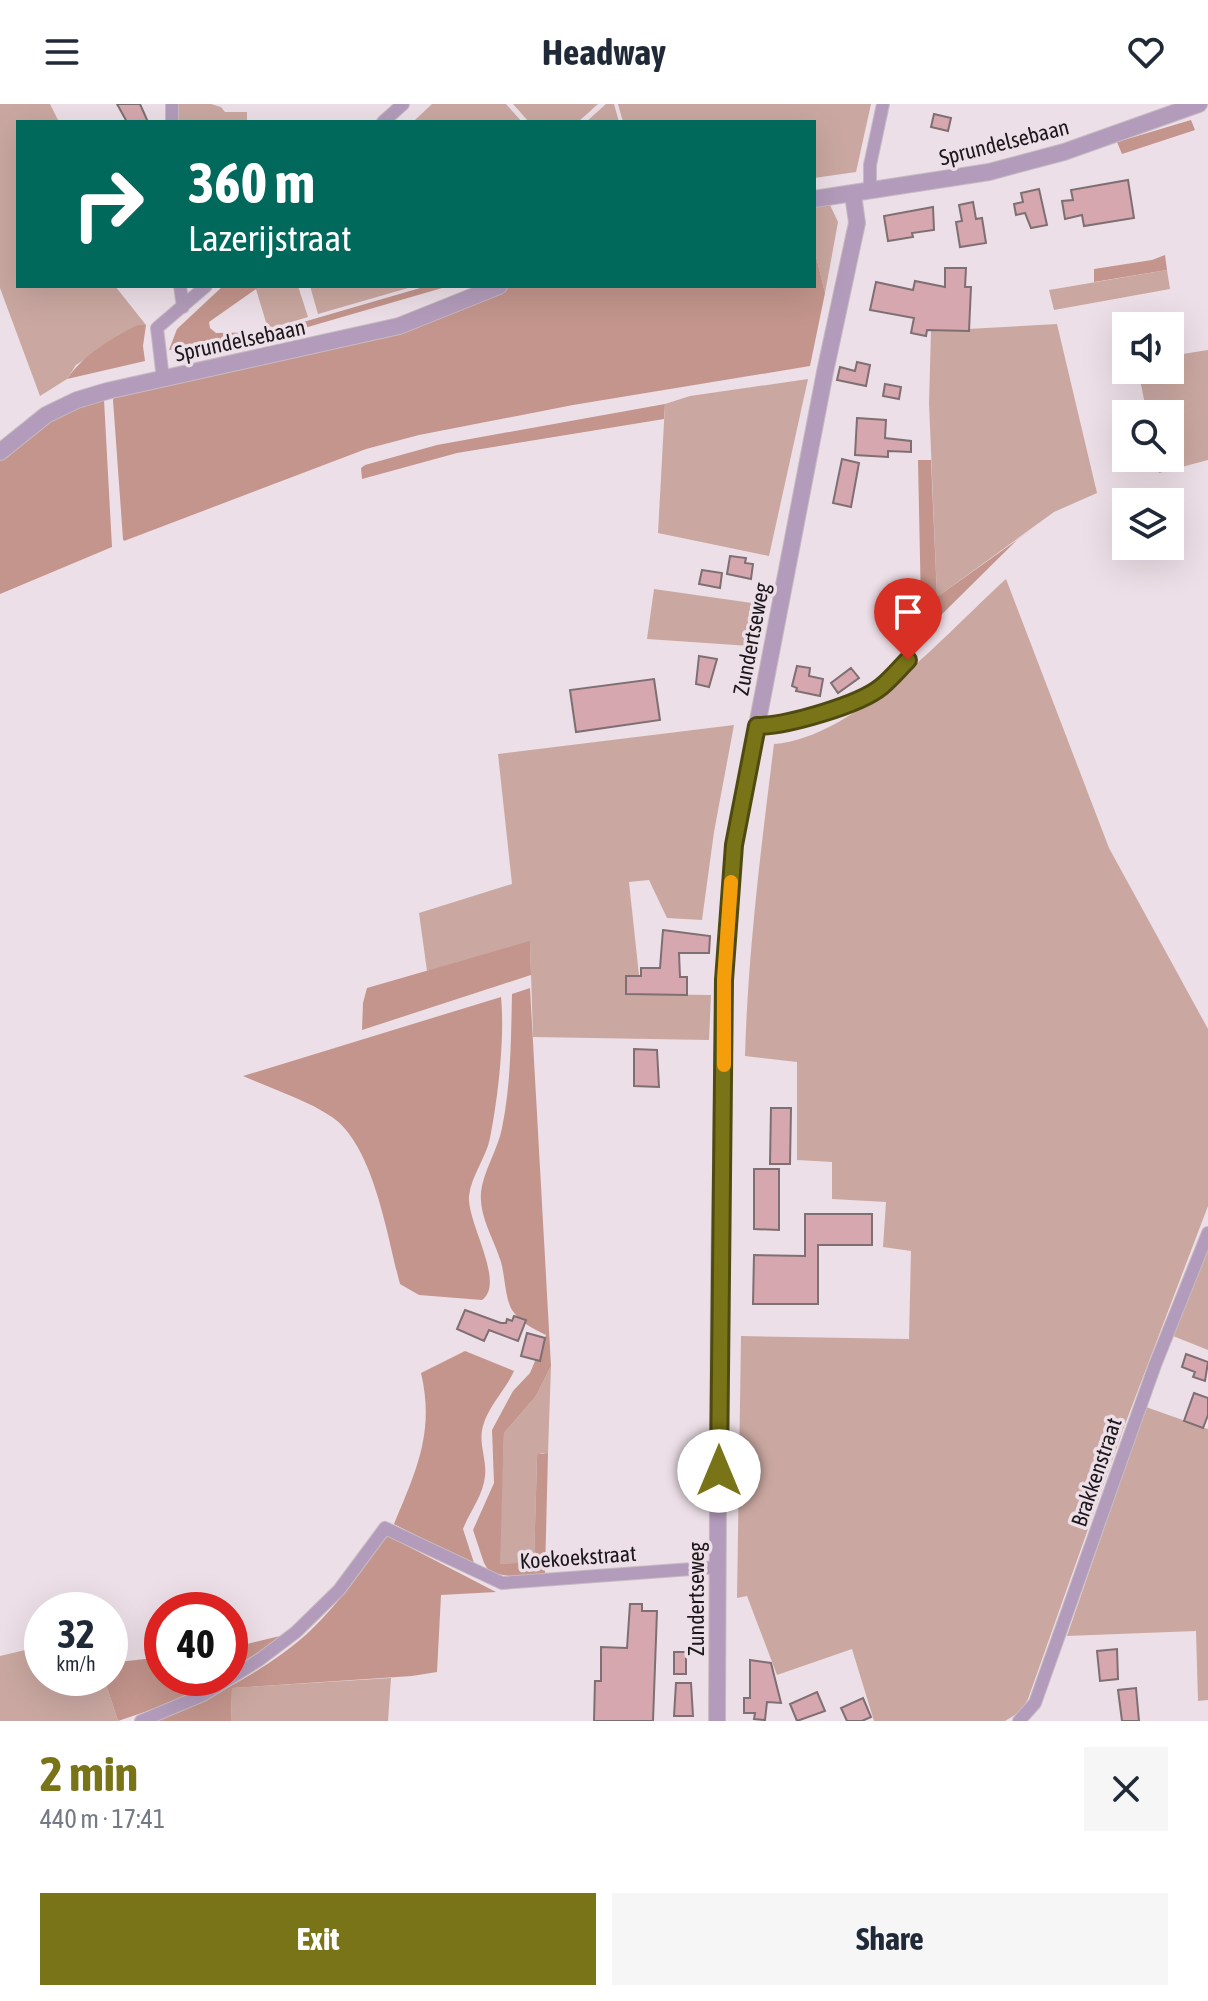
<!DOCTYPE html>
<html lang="en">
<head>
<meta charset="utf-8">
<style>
	:root { --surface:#fff; --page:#f6f6f7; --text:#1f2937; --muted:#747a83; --accent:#7a7418 }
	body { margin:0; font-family:"Asap Condensed",sans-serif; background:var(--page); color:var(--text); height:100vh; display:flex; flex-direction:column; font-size:30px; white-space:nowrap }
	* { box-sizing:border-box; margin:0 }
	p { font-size:26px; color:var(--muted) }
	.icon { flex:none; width:44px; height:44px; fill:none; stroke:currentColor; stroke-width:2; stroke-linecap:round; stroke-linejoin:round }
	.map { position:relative; height:1617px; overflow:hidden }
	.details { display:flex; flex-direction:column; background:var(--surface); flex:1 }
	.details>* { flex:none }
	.guide { position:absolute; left:16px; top:16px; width:800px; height:168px; border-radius:0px; box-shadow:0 8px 32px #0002; background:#00695c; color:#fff; overflow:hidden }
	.controls { position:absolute; left:1112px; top:208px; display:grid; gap:16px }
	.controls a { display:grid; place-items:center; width:72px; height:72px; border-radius:0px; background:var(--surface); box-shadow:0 8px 32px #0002; font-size:40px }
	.speed { position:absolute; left:24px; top:1488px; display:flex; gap:16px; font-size:40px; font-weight:700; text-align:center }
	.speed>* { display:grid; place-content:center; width:104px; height:104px; border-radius:50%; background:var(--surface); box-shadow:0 8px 32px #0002; line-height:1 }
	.speed small { font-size:20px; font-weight:400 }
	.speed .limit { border:12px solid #d22; background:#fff; color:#111 }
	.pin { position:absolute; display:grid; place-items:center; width:68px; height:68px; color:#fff; margin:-82px -34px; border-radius:50% 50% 50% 0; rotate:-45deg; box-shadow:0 0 8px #0007 }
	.pin .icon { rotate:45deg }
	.me { position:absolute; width:88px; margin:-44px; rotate:0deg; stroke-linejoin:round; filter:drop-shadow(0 0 6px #0008) }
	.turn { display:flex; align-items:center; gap:28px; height:168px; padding:0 40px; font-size:36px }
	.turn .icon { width:104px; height:104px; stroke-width:2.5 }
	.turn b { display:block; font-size:56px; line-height:68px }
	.round { display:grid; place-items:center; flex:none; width:84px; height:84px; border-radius:0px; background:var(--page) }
	.headline { display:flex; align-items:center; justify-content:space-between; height:136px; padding:0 40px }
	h1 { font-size:48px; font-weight:700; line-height:60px; color:var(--accent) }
	.action { display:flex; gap:16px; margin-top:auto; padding:16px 40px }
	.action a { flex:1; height:92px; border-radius:0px; background:var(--accent); color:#fff; font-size:32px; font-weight:700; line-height:92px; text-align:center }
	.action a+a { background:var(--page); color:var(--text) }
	header { display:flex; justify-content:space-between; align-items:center; height:104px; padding:0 40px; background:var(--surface); font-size:36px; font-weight:700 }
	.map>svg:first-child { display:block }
</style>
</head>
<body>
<header><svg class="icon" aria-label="menu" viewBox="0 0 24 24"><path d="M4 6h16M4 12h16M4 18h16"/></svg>Headway<svg class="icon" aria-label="heart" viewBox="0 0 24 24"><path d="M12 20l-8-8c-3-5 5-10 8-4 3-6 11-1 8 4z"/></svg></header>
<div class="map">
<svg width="1208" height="1617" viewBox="0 0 1208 1617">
	<rect width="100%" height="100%" fill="#eddfe7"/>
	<path fill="#caa8a1" d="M0 0H50L59 18H18V182H115L146 221H137L76 261 67 275 40 292 0 184Z
		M175 0H211L221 3 225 8H247V18H175Z
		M432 0H506L522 18H417L415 16Z
		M513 0H598L578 18H529Z
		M606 0H614L619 18H586Z
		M618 0H871L856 68 814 74V18H623Z
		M830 101 838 118 825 189 814 144V103Z
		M1167 166 1170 185 1054 206 1049 186Z
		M267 182H298L308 213 268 225 256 185Z
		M310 182H415L318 210Z
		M1057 220 1097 389 1054 408 937 493 929 299 931 227Z
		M1208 246V356L1159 369 1156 354H1170V310H1147L1138 266H1170V252Z
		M808 275 769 452 658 429 665 300 690 292Z
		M1006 475 1109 744 1208 925V1102L1124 1323 1028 1595 1021 1607 1005 1617H874L852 1545 777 1571 747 1492 737 1494 741 1232 909 1235 911 1147 883 1143 886 1098 832 1095V1058L797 1056V958L745 952C748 847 761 744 774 640 856 634 947 528 1006 475Z
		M654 485 759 500 750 542 647 535Z
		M734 621 714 728 702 816 667 814 649 776 629 778 641 890 711 891 709 936 533 933 530 838 427 867 419 809 512 780 498 650Z
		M1208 1142V1246L1173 1232Z
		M551 1262 548 1349H541L537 1354 534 1459 499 1460 504 1329 536 1292Z
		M1146 1303 1208 1325V1596L1198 1597 1196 1527 1067 1532Z
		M42 1542V1574H104L118 1617H0V1552Z
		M391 1574 388 1617H231L232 1584Z"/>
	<path fill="#c3958c" d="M1191 16 1195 26 1122 50 1117 38Z
		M814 144 825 189 810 262 573 301 419 331 366 345 124 437 123 435 113 296 115 290 241 263 512 182H814Z
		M1165 151 1167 166 1094 178V165L1152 156Z
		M223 182H267L256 185 209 218 210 224 216 229 269 228 427 182H449L270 234 169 246 177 225Z
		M137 221H146L143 242 145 257 67 275C85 249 110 236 137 221Z
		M104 296 112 443 0 490V353L62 308Z
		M665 300 664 315 457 349 362 375 361 364 365 361 437 341Z
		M918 356H931L937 493 1035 423 1017 436 931 521 926 515 921 502Z
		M530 837 531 871 362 926 363 899 367 884Z
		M530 884 551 1262 536 1292 504 1329 500 1460 534 1458 537 1354 538 1350 548 1349 545 1470 517 1473 490 1469 484 1459 473 1426 494 1379 492 1326 513 1287 530 1269 546 1231C532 1224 521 1219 512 1206 505 1194 505 1172 501 1158 494 1135 479 1113 481 1088 483 1068 498 1045 502 1024 511 980 511 935 512 890Z
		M501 893C505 933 498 995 490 1034 486 1054 471 1072 469 1092 467 1119 506 1179 482 1196L419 1191 400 1180C387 1132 374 1042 332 1013 307 996 272 985 243 972Z
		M465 1247 514 1267C505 1287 489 1301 483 1322 478 1339 487 1355 485 1372 483 1392 470 1407 463 1425L475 1462 394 1420C416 1367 435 1328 421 1269Z
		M386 1431 496 1488 441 1491 437 1568 412 1572 232 1584 231 1617H157C205 1599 273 1562 310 1527 339 1499 364 1465 386 1431Z
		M284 1531 230 1567V1544Z
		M162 1553V1574H218L174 1598 118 1617 104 1574H110V1559Z"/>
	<path fill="#d6a7af" stroke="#7e6f72" stroke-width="2" d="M117 0H140L148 18H127Z
		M934 10 951 14 948 27 931 23Z
		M1128 76 1134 114 1084 122 1082 111 1065 115 1062 97 1073 96 1071 86Z
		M1039 85 1047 121 1031 124 1025 109 1016 111 1014 100 1023 98 1021 89Z
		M973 98 976 115 982 114 986 139 960 143 956 118 962 117 959 101Z
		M933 103 934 126 912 129 913 133 888 137 884 112Z
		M945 164H966L965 183H971L969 227 927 226 926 232 911 229 914 214 870 206 876 178 913 186 915 177 945 183Z
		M857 258 870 261 866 282 837 276 840 263 855 267Z
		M885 280 901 283 899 295 883 292Z
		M857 314 886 316 885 334 911 337V348L888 347V353L855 351Z
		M842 355 859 359 851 403 833 399Z
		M730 452 746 454 745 459 753 460 751 475 727 470Z
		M702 466 722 469 720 484 699 480Z
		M699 552 717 555 709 583 696 580Z
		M797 562 810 564 809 572 823 575 820 592 796 587 797 584 792 582Z
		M851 564 859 574 838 589 831 579Z
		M654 575 660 616 576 628 570 586Z
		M663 826 710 832 709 849H679L680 873H687V891L626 890V872H641V864H660Z
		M634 945 657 946 659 983 634 982Z
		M771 1004H791L790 1060H770Z
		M754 1065H779V1126L754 1125Z
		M805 1110H872V1141H818V1200H753L754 1151 805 1152Z
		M465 1206 501 1219H506L507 1215 512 1217 514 1212 526 1216 518 1237 489 1226 484 1237 457 1225Z
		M527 1229 545 1234 540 1257 521 1252Z
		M1186 1250 1208 1258 1205 1277 1193 1273 1195 1268 1182 1263Z
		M1194 1289 1208 1294V1311L1203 1324 1184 1317Z
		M630 1500H642V1507H657L653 1617H594L595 1577H601V1543L627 1544Z
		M1117 1545 1118 1575 1100 1577 1097 1547Z
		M674 1548H686V1570H674Z
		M750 1556 771 1559 781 1599 767 1598 765 1616 754 1615 755 1609H744V1594H750Z
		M676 1579H691L693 1612H674Z
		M1136 1584 1139 1617H1122L1118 1586Z
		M817 1588 825 1607 797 1617 790 1600Z
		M863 1594 871 1613 862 1617H847L841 1604Z"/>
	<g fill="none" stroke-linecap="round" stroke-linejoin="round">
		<defs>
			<path id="minor" d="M172 0V18
				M383 18 403 0
				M870 88V61L883 0
				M180 182 183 203
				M163 275 157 224 206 182
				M757 622C787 622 858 601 881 582 891 575 899 565 908 556
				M141 1617 203 1591 259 1556 296 1528 339 1486 385 1424 502 1479 719 1463
				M1019 1617 1035 1599 1155 1261 1208 1129"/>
			<path id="tertiary" d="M814 95 989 68 1064 48 1199 0
				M0 348 46 311 77 296 107 287 399 222 499 182
				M717 1617 719 1176 724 876 734 741 825 268 857 119 853 90"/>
		</defs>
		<use href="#minor" stroke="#c7bbc2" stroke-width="14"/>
		<use href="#tertiary" stroke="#c7bbc2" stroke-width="18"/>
		<use href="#minor" stroke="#b39cbb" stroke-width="12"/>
		<use href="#tertiary" stroke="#b39cbb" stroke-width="16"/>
	</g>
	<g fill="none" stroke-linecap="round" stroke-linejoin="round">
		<defs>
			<path id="route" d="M719 1367 724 876 734 741 757 622C786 622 859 601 881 583 891 575 899 565 908 556"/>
		</defs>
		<use href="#route" stroke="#4f4b10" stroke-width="20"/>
		<use href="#route" stroke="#7a7418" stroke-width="14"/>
		<path stroke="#f59e0b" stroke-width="14" d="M724 961V876L731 778"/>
	</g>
	<g text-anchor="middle" stroke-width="7" stroke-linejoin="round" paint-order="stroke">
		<g font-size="22" fill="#1c171a" stroke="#eddfe7">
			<text transform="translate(1004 38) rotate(-14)" y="8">Sprundelsebaan</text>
			<text transform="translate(240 236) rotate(-12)" y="8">Sprundelsebaan</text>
			<text transform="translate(751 535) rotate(-79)" y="8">Zundertseweg</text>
			<text transform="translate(1096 1368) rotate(-71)" y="8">Brakkenstraat</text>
			<text transform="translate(578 1453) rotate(-4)" y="8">Koekoekstraat</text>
			<text transform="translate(696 1495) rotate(-90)" y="8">Zundertseweg</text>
		</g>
	</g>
</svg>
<div class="controls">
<a><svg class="icon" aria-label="sound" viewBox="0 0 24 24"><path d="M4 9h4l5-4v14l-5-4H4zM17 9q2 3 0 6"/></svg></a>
<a><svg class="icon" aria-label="search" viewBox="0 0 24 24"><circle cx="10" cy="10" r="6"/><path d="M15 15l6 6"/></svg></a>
<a><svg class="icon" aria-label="layers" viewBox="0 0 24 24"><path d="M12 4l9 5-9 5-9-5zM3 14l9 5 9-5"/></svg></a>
</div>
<div class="speed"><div>32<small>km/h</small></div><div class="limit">40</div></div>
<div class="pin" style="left:908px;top:556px;background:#d93025"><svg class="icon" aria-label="arrive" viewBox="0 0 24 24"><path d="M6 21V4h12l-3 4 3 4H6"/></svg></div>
<svg class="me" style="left:719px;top:1367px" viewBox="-20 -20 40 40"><circle r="19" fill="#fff"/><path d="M0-13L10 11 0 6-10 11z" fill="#7a7418"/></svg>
<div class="guide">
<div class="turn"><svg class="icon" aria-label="right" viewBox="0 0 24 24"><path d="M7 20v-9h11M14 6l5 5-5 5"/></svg><div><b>360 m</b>Lazerijstraat</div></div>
</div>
</div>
<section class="details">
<div class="headline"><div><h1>2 min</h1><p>440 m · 17:41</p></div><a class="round"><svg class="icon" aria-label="close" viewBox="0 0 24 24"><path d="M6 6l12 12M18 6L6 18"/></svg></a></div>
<div class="action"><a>Exit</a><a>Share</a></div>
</section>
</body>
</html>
